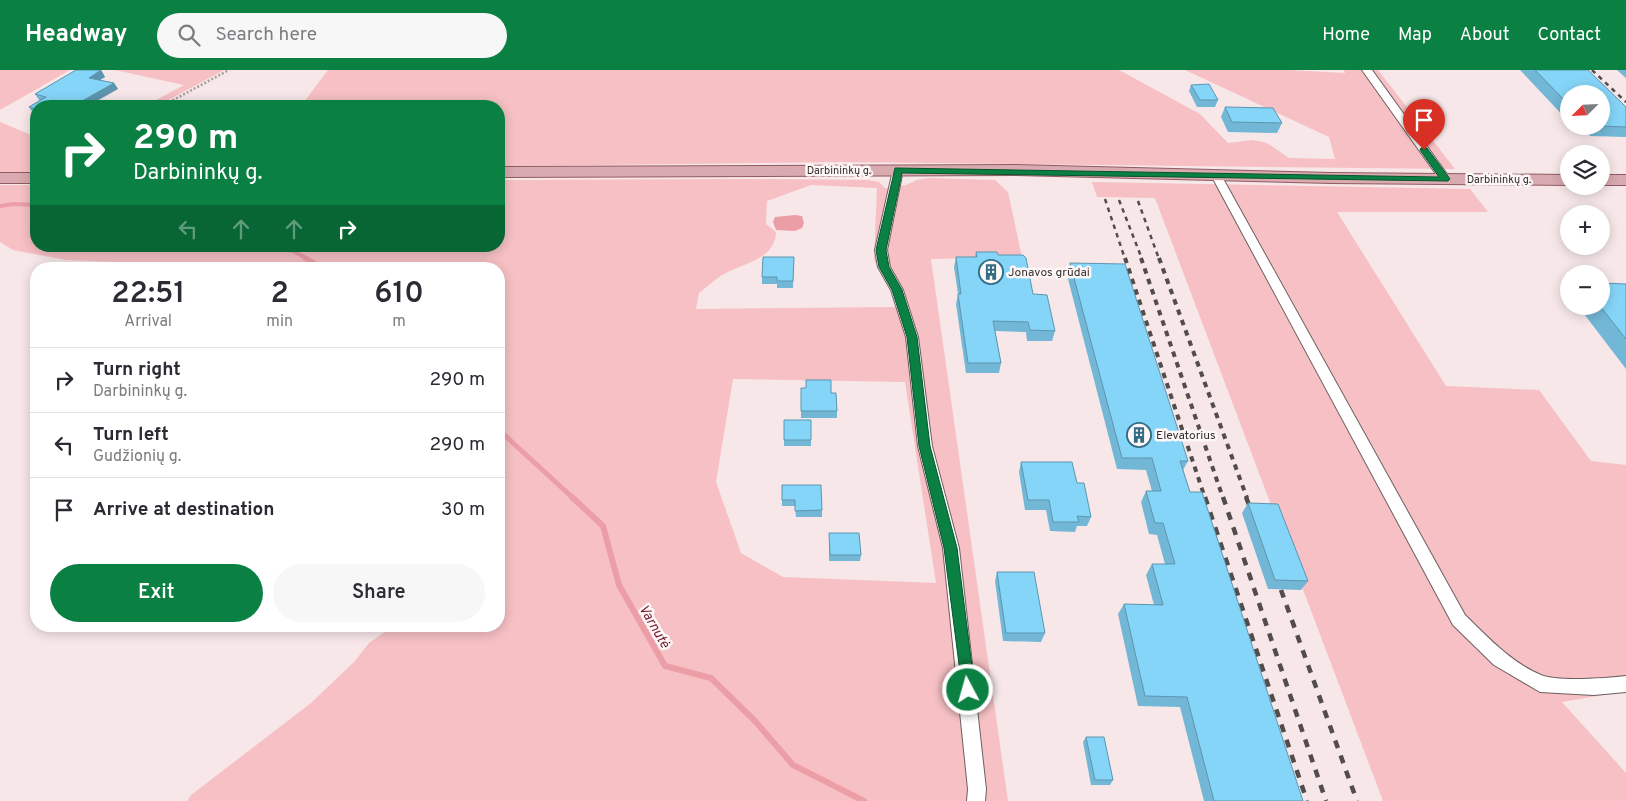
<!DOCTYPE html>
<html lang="en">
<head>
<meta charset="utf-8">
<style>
	:root { --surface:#fff; --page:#f7f7f7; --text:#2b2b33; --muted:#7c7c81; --line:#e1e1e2; --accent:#0b8043 }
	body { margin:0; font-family:Overpass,sans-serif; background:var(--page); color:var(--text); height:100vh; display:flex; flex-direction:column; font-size:19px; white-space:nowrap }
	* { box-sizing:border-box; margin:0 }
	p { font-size:16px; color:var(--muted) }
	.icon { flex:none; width:28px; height:28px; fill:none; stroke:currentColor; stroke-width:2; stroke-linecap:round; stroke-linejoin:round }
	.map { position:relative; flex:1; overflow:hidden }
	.details { position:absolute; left:30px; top:192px; width:475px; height:370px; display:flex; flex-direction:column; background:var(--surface); border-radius:20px; box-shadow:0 2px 12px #0003 }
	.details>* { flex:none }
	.banner { position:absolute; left:30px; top:30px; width:475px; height:152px; border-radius:20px; box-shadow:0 2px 12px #0003; background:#0b8043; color:#fff; overflow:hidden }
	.needle { width:32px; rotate:246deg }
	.fabs { position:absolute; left:1560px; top:15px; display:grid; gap:10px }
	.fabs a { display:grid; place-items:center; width:50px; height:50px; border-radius:50%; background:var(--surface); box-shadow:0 2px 12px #0003; font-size:25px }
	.pin { position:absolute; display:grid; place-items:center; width:42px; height:42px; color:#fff; margin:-51px -21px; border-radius:50% 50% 50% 0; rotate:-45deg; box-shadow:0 0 5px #0007 }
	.pin .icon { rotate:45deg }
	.me { position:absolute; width:55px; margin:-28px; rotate:354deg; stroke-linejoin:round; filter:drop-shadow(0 0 4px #0008) }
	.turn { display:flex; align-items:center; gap:18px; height:105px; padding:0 20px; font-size:22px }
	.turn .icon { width:65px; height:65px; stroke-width:2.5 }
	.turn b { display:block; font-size:35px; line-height:42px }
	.lanes { display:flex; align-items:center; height:48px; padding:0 20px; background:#0003; justify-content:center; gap:25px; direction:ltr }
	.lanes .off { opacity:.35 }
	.eta { display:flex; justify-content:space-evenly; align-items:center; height:85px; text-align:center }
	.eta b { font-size:30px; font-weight:600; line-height:35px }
	.primary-button { display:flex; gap:10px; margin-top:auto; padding:10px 20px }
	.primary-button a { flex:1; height:58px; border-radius:30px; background:var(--accent); color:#fff; font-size:20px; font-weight:600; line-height:58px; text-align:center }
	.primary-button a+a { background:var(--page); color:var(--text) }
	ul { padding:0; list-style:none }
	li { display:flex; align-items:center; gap:15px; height:65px; padding:0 20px; border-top:1px solid var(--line) }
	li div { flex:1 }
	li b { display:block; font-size:19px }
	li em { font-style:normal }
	header { display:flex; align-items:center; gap:30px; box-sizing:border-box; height:70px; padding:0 25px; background:var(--accent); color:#fff }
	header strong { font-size:24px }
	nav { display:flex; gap:28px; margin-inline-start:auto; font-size:18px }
	.search { width:350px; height:45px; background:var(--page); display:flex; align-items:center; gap:12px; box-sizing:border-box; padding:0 18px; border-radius:28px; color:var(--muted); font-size:19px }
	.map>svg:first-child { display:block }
</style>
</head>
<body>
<header>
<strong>Headway</strong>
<div class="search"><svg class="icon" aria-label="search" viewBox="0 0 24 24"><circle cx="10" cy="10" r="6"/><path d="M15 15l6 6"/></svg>Search here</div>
<nav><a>Home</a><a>Map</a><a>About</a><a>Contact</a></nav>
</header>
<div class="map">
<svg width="1626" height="731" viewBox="0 0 1626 731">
	<rect width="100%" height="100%" fill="#f7e7e8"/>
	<path fill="#f6c0c4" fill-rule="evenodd" d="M0 0H70L0 40Z
		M115 0H224L157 36H145L184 15Z
		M328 0H1119L1200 44 1228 73 1253 70 1267 73 1289 88 1335 89 1329 67 1185 0H1290L1345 3 1344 0H1378L1455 99 842 92 499 96V36H301Z
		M0 52 36 67V100L19 104H0Z
		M929 108 995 110 1008 122 1022 187 931 189 1008 731H187L191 725 311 633 354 592 369 573 393 556H499V199H241L236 197 66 190 13 180 0 172V115H36V176H499V110L748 109 868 110 879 112 885 118 906 115 917 110ZM811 115 877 118 874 190 899 237 696 239 699 223C707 217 715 209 724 204 743 193 775 190 776 162L766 154 767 131ZM733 309 905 312 936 513 783 507 741 483 716 412Z
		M1092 112 1470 119 1488 142H1337L1446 316 1539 320 1591 391 1626 395V621L1562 632 1626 703V731H1383L1155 128 1097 127Z"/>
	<path fill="#eb9ea6" d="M795 145 802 146 804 153 802 158 795 161 776 160 773 152 775 147Z"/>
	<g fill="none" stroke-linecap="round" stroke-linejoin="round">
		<path stroke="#eb9ea6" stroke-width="4" d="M0 136 14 134 36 135
			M267 176 293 181 308 189"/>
		<path stroke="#eb9ea6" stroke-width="5" d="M305 188 325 199
			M499 360 573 428"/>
		<path stroke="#eb9ea6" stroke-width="6" d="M572 427 603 456 619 515 665 596 711 608 755 651 793 695 864 731"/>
		<defs>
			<path id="minor" d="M1362 0H1372L1449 107 1450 109 1449 111H1441Z
				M898 97 903 100 887 180 890 197 903 220 918 267 932 376 959 478 986 719 985 731H967L968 719 943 478 918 376 906 267 891 220 878 197 875 180 893 100Z
				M1216 102 1221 105 1465 545C1488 567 1510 592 1541 605 1556 612 1608 608 1626 606V622L1594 625 1540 622 1494 595 1453 555 1211 105Z"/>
			<path id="primary" d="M1015 95 1331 103 1569 105V115L1331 113 1015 105 499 107V97Z
				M0 103H36V113H0Z
				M1601 105H1626V115H1601Z"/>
		</defs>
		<use href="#minor" stroke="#6c5f60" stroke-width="2"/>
		<use href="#primary" stroke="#905b61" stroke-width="2"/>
		<path stroke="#a89c9c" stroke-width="2.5" stroke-dasharray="2 2" stroke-linecap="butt" d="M162 36 229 0"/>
		<use href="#minor" fill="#fff" fill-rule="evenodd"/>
		<use href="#primary" fill="#d9aab0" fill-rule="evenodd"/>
		<path stroke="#534c4c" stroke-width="2.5" stroke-dasharray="4.5 4.5" stroke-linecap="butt" d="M1592 0 1626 32
			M1105 129 1125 189
			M1119 130 1142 189
			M1138 131 1159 189"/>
		<path stroke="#534c4c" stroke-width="4" stroke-dasharray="5.5 5.5" stroke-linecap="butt" d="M1125 188 1205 428
			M1141 188 1223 428
			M1159 188 1247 428"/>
		<path stroke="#534c4c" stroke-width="4.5" stroke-dasharray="8 8" stroke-linecap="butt" d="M1205 427 1307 731
			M1223 427 1326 731
			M1246 427 1252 443
			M1281 520 1357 731"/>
	</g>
	<path fill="#72b7d5" d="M101 0 105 7 100 10 114 13 118 19 36 36V44L33 43 29 37 40 30H39L35 24Z
		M1520 0H1588L1626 37V67L1590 66 1582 57H1573L1572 56H1601L1569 24V52Z
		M1617 0H1626V8Z
		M1191 15 1218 30 1215 37H1197L1189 21Z
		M1225 37 1282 53 1277 63 1228 62 1221 47Z
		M976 182 998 185 1033 224 1055 261 1052 271H1027L1026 262 995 261 1001 293 999 303H966L956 234 958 224 954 197 956 187H975Z
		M794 187 793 218H777V214H762V207Z
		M1070 193 1188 391 1183 400 1190 422 1303 731H1204L1180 637 1138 636 1118 544 1124 534 1154 535 1146 505 1152 494H1165L1157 465 1149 464 1141 432 1146 421H1152L1146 400 1117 399 1067 205Z
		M1626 214V299L1578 236H1601Z
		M801 318 831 323 837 341V348H801Z
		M811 350V376H784V370Z
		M1021 392 1077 413 1091 447 1087 456H1077L1075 462 1050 461 1046 440H1025L1019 402Z
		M782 415 822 440V447H796L795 436H782Z
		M1248 433 1308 511 1301 520 1268 519 1242 443Z
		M829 469 861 485 860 491H829Z
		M997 502 1045 563 1041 572 1003 571 995 511Z
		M1086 667 1113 710 1110 715H1091L1083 672Z"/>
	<path fill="#5d95ae" d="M101 0 105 7 93 14 89 8Z
		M114 13 118 19 88 36H73Z"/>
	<path fill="#85d5f8" stroke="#5d95ae" d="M76 0H101L89 8 114 13 73 36H36V39L29 37 46 27 35 24Z
		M1535 0H1588L1626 37V57L1601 56V24H1569V35Z
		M1209 14 1218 30H1200L1191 15Z
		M1225 37 1273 38 1282 53 1232 52Z
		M976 182H997L998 185H1023L1026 188 1033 224 1047 225 1055 261 1030 260 1028 252 993 251 1001 293H968L958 224H961L956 187H977Z
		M763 187H794L793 211H777V207H762Z
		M1070 193 1125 194 1188 391H1180L1190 422H1202L1303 731H1214L1187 627 1145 626 1124 534 1163 535 1152 494H1175L1163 453H1155L1146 421H1161L1152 388H1122Z
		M1601 213 1626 214V269L1600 236H1601Z
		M806 310H831V323H836L837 341H801V318H806Z
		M784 350H811V370H784Z
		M1021 392H1072L1077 413H1084L1091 447 1077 446 1079 452H1053L1049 430H1028Z
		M782 415H821L822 440 795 441V430H782Z
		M1248 433 1278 434 1308 511 1275 510Z
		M829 463H859L861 485H830Z
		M997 502H1034L1045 563H1006Z
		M1086 667H1104L1113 710H1095Z"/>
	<path fill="#0b8043" stroke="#07532c" d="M1421 78H1427L1450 109 1448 111 902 103 886 180 889 197 902 220 917 267 930 376 957 478 975 620 972 625 968 627 963 625 944 478 919 376 907 267 892 220 879 197 876 180 895 98 1439 107 1420 80Z"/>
	<defs>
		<symbol id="building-ring" viewBox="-11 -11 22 22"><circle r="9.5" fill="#fef7f8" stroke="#326d85" stroke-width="1.5"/><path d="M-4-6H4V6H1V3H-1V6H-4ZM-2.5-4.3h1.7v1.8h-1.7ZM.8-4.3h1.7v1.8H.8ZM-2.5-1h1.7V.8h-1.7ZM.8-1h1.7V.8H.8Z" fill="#326d85"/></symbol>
	</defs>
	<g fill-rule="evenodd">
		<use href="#building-ring" x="977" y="188" width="28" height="28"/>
		<use href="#building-ring" x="1125" y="351" width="28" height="28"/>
	</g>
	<g text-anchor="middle" stroke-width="5" stroke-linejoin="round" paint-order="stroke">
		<g font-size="11" fill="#363030" stroke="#fef7f8">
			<text x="839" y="104">Darbininkų g.</text>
			<text x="1499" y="113">Darbininkų g.</text>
		</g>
		<g font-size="12" fill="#363030" stroke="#fef7f8" text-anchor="start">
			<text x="1008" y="206">Jonavos grūdai</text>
			<text x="1156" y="369">Elevatorius</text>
		</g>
		<g font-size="14" font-style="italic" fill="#751c30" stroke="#fef7f8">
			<text transform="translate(655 556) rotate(60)" y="5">Varnutė</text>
		</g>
	</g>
</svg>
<div class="fabs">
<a><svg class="needle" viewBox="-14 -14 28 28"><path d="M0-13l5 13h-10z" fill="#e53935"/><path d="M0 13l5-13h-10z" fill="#7c7c81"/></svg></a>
<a><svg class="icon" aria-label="layers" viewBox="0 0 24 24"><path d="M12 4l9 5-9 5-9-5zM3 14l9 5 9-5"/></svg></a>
<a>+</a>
<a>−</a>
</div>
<div class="pin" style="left:1424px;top:80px;background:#d93025"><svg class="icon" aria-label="arrive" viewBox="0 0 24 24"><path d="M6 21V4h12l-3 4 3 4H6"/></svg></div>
<svg class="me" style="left:968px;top:620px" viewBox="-20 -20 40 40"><circle r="17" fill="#0b8043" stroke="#fff" stroke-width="3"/><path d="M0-11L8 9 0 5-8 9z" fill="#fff"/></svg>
<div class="banner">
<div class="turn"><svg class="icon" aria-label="right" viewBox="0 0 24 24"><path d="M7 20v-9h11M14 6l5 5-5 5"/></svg><div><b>290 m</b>Darbininkų g.</div></div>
<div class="lanes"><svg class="icon off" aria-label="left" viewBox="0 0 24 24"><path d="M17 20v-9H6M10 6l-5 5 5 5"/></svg><svg class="icon off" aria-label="ahead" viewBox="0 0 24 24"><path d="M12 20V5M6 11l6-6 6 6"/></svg><svg class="icon off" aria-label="ahead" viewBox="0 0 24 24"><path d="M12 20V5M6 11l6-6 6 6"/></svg><svg class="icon" aria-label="right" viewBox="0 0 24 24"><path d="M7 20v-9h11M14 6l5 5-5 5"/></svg></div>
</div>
<section class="details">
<div class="eta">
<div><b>22:51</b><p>Arrival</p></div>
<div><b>2</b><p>min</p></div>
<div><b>610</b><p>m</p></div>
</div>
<ul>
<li><svg class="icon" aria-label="right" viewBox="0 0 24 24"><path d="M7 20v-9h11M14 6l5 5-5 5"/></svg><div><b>Turn right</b><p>Darbininkų g.</p></div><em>290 m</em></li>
<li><svg class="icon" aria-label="left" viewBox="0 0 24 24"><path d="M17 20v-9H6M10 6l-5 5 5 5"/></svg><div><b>Turn left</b><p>Gudžionių g.</p></div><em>290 m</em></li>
<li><svg class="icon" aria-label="arrive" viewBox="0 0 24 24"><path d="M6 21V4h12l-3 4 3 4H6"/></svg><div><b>Arrive at destination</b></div><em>30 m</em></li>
</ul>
<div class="primary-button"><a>Exit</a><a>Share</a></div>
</section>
</div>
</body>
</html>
